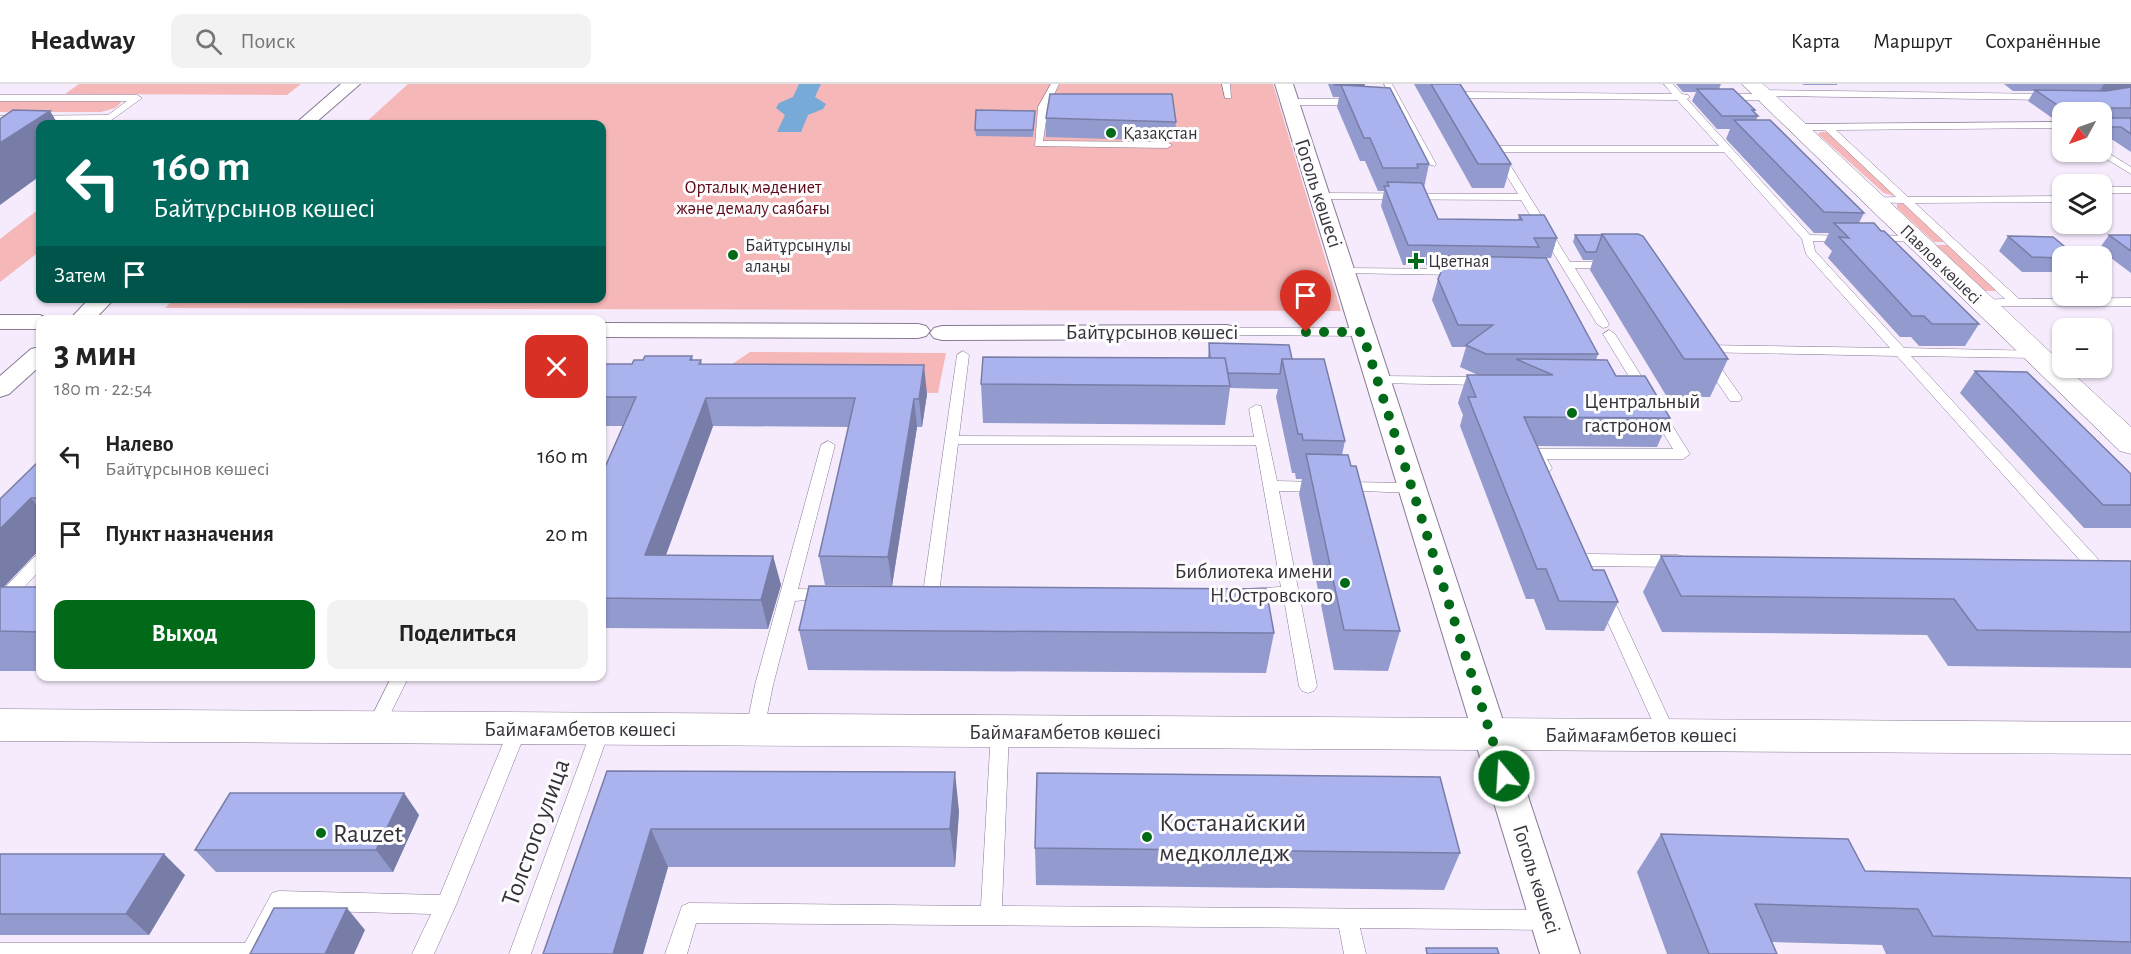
<!DOCTYPE html>
<html lang="ru">
<head>
<meta charset="utf-8">
<style>
	:root { --surface:#fff; --page:#f2f2f2; --text:#222; --muted:#767676; --line:#e0e0e0; --accent:#006a19 }
	body { margin:0; font-family:"Alegreya Sans",sans-serif; background:var(--page); color:var(--text); height:100vh; display:flex; flex-direction:column; font-size:22px; white-space:nowrap }
	* { box-sizing:border-box; margin:0 }
	p { font-size:20px; color:var(--muted) }
	.icon { flex:none; width:33px; height:33px; fill:none; stroke:currentColor; stroke-width:2; stroke-linecap:round; stroke-linejoin:round }
	.map { position:relative; flex:1; overflow:hidden }
	.details { position:absolute; left:36px; top:231px; width:570px; height:366px; display:flex; flex-direction:column; background:var(--surface); border-radius:12px; box-shadow:0 2px 4px #0004 }
	.details>* { flex:none }
	.hud { position:absolute; left:36px; top:36px; width:570px; height:183px; border-radius:12px; box-shadow:0 2px 4px #0004; background:#00695c; color:#fff; overflow:hidden }
	.needle { width:39px; rotate:230deg }
	.tools { position:absolute; left:2052px; top:18px; display:grid; gap:12px }
	.tools a { display:grid; place-items:center; width:60px; height:60px; border-radius:12px; background:var(--surface); box-shadow:0 2px 4px #0004; font-size:30px }
	.pin { position:absolute; display:grid; place-items:center; width:51px; height:51px; color:#fff; margin:-62px -26px; border-radius:50% 50% 50% 0; rotate:-45deg; box-shadow:0 0 6px #0007 }
	.pin .icon { rotate:45deg }
	.me { position:absolute; width:66px; margin:-33px; rotate:342deg; stroke-linejoin:round; filter:drop-shadow(0 0 4px #0008) }
	.turn { display:flex; align-items:center; gap:21px; height:126px; padding:0 18px; font-size:27px }
	.turn .icon { width:78px; height:78px; stroke-width:2.5 }
	.turn b { display:block; font-size:42px; line-height:51px }
	.then { display:flex; align-items:center; height:57px; padding:0 18px; background:#0003; gap:12px; font-size:22px }
	.round { display:grid; place-items:center; flex:none; width:63px; height:63px; border-radius:12px; background:var(--page) }
	.head { display:flex; align-items:center; justify-content:space-between; height:102px; padding:0 18px }
	h1 { font-size:36px; font-weight:600; line-height:45px }
	.action { display:flex; gap:12px; margin-top:auto; padding:12px 18px }
	.action a { flex:1; height:69px; border-radius:12px; background:var(--accent); color:#fff; font-size:24px; font-weight:600; line-height:69px; text-align:center }
	.action a+a { background:var(--page); color:var(--text) }
	ul { padding:0; list-style:none }
	li { display:flex; align-items:center; gap:18px; height:78px; padding:0 18px }
	li div { flex:1 }
	li b { display:block; font-size:22px }
	li em { font-style:normal }
	header { display:flex; align-items:center; gap:36px; box-sizing:border-box; height:84px; padding:0 30px; background:var(--surface); border-bottom:2px solid var(--line) }
	header strong { font-size:28px }
	nav { display:flex; gap:33px; margin-inline-start:auto; font-size:21px }
	.search { width:420px; height:54px; background:var(--page); display:flex; align-items:center; gap:15px; box-sizing:border-box; padding:0 21px; border-radius:12px; color:var(--muted); font-size:22px }
	.map>svg:first-child { display:block }
</style>
</head>
<body>
<header>
<strong>Headway</strong>
<div class="search"><svg class="icon" aria-label="search" viewBox="0 0 24 24"><circle cx="10" cy="10" r="6"/><path d="M15 15l6 6"/></svg>Поиск</div>
<nav><a>Карта</a><a>Маршрут</a><a>Сохранённые</a></nav>
</header>
<div class="map">
<svg width="2131" height="870" viewBox="0 0 2131 870">
	<rect width="100%" height="100%" fill="#f5ebfc"/>
	<path fill="#f6b7b8" d="M79 0H301L287 11 65 10Z
		M408 0H1273L1341 227 165 224 175 214H602V40H364Z
		M0 16H118L121 19 115 24 101 28H0Z
		M1821 48H1828L1898 113 1884 109 1818 50Z
		M1906 119 1946 158H1934L1897 124V120Z
		M35 128H40V167L0 198V155Z
		M1936 161H1951L1999 207H1984Z
		M750 268 946 269 938 309 708 304 713 293Z"/>
	<path fill="#77aad6" d="M799 0H821L815 13 826 20 823 25 808 31 801 48H777L785 31 776 24 779 19 793 13Z"/>
	<g fill="none" stroke-linecap="round" stroke-linejoin="round">
		<defs>
			<path id="lane" d="M1051 0H1059L1048 23 1043 57 1167 58 1172 61 1167 64 1035 62 1038 23Z
				M1222 0H1230L1231 14H1225Z
				M1384 0H1392L1436 80 1435 82 1426 80 1395 21H1290L1285 18 1290 15H1392Z
				M1664 0H1673L1682 10 1688 11 1690 13 1687 15 1810 151 1850 152V156L1846 157H1813L1815 167 1904 264 2040 267 2042 270 2036 274 1911 272 2097 474 2099 478 2097 482H2085L1897 272 1699 268 1697 265 1703 261 1890 264 1806 170 1802 155 1724 68H1496L1491 65 1496 62H1719L1677 16 1463 14 1458 11 1463 8 1672 10Z
				M1761 6 2049 10 2054 13 2049 16 1770 12 1766 16H1721L1716 13 1721 10H1757L1758 7Z
				M0 11H137L142 14 110 37 0 38V32L108 31 127 17H0Z
				M2062 38V44L1836 46 1908 113 2062 112V118L1915 119 2019 215 2131 214V222H1978V216L2005 215 1903 119 1870 118V114L1896 113 1825 46H1798L1793 43 1798 40Z
				M2102 65 2131 83V90L2095 68H2102Z
				M1495 69 1504 71 1570 178H1612L1618 181 1612 184H1575L1609 240 1607 243 1603 244 1597 240 1521 116 1319 115 1314 112 1319 109 1518 110 1494 71Z
				M2102 103H2131V109H2102Z
				M1873 151 1915 152 1921 155 1915 158 1869 156V152Z
				M1343 184 1460 185 1466 188 1460 191 1339 189 1337 187Z
				M1227 244H1362L1368 248 1362 252 1223 251 1221 248Z
				M1609 246 1615 250 1690 370 1683 375H1547L1552 384 1550 387H1540L1531 370 1538 365H1673L1603 250Z
				M963 267 969 271 959 352 1254 353 1249 325 1256 321 1261 322 1277 397 1319 398 1326 403 1319 408 1279 407 1317 602 1314 607 1308 609 1302 607 1299 602 1284 515H1246L1240 513 1238 509 1240 505 1281 503 1256 361 958 360 939 509 937 513H925L923 509 957 271Z
				M1709 273 1714 274 1740 311 1742 314 1740 317H1730L1703 277Z
				M1378 292 1483 293 1490 297 1483 301 1373 299 1371 296Z
				M828 357 835 361 798 505 832 506 834 510 832 514 795 517 773 601 764 646 761 651 755 653 749 651 746 646 755 601 821 361Z
				M1343 398 1412 399 1419 404 1412 409 1338 406 1336 403 1338 400Z
				M1588 470 1678 471 1684 473 1686 477 1684 481 1678 483 1588 482 1582 480 1580 476 1582 472Z
				M40 471V486L6 523 0 525V509L34 473Z
				M1604 506 1610 508 1612 512 1677 652 1674 657 1668 659 1662 657 1659 652 1596 512 1598 508Z
				M392 592H409L381 649 375 651 369 649 366 644Z
				M518 638 524 640 527 645 456 821 434 870H412L431 830 285 826 262 870H0V859H245L272 809 279 807 440 811 509 645 512 640Z
				M601 638 607 640 610 645 531 870H509L592 645 595 640Z
				M1000 640 1006 642 1009 647 1002 822 1550 826 1557 829 1560 836 1557 843 1550 846 1360 844 1366 870H1344L1339 844 696 839 687 870H665L682 822 689 819 981 822 991 647 994 642Z"/>
			<path id="street" d="M341 0H360L314 40H295Z
				M1275 0H1293L1580 870H1540Z
				M90 214H115L94 236H69Z
				M0 231H40L50 236H40V245H0Z
				M602 239 918 240 926 242 930 247 926 252 918 254 602 253Z
				M1227 241 1235 243 1239 248 1235 253 1227 255 942 256 934 254 930 249 934 244 942 242Z
				M40 263V282L9 310 0 313V292L31 265Z"/>
			<path id="secondary" d="M1742 0H1763L2062 279V284H2067L2131 343V370L2120 367Z
				M0 625 2131 638V670L0 657Z"/>
		</defs>
		<use href="#lane" stroke="#897a94" stroke-width="1"/>
		<use href="#street" stroke="#897a94" stroke-width="2"/>
		<use href="#secondary" stroke="#897a94" stroke-width="1"/>
		<use href="#lane" fill="#fff" fill-rule="evenodd"/>
		<use href="#street" fill="#fff" fill-rule="evenodd"/>
		<use href="#secondary" fill="#fff" fill-rule="evenodd"/>
	</g>
	<path fill="#939acd" d="M1328 0H1364V3L1429 80 1424 104 1438 135 1518 136 1519 131 1557 154 1551 174H1546L1598 270 1596 276 1670 334 1657 363 1537 362 1593 486 1618 518 1604 547 1546 546 1534 515H1526L1460 342 1463 331 1458 319 1467 291H1478L1460 283 1466 263H1452L1432 216 1438 195 1444 181H1403L1381 122 1384 107H1378L1365 77H1360L1337 23 1339 13H1333Z
		M1414 0H1460L1511 80 1504 104H1472Z
		M1676 0H1721L1719 5 1755 26 1754 28 1758 32 1756 36 1864 129 1859 139 1979 240 1965 262H1919L1911 253H1900L1828 174 1832 167 1824 159 1829 149H1814L1726 55 1730 45H1717L1692 17 1696 8H1683Z
		M1802 0H1837V1H1804Z
		M2004 0H2131V68L2113 56H2102V28H2062V36H2055L2028 17 2034 7H2013Z
		M1035 33 1033 53 976 52 975 46Z
		M1046 34 1176 38 1175 57 1046 53Z
		M1602 150 1728 275 1710 313H1667L1590 186 1593 176H1583L1573 158 1575 151H1602Z
		M2109 151H2131V189L2099 165Z
		M2008 152 2062 172V188H2022L1999 167Z
		M1209 259 1292 275 1345 357 1342 371 1400 547 1388 587 1334 586 1299 410 1302 395H1296L1295 389H1292L1276 313 1278 305 1230 304 1225 341 983 339 981 300 1208 274Z
		M692 272 693 276H701L702 280 927 310 922 343H917L892 502 825 501 819 472 849 343 713 342 666 471 773 472 781 501 768 545 602 544V390L623 342H602V280H632L643 276Z
		M1975 287 2131 390V444H2084L1960 309Z
		M40 377V465L4 503H40V587H0V415Z
		M1661 472 2131 477V584L1948 582 1927 551 1662 548 1643 508Z
		M799 546 1274 549 1266 589 808 586Z
		M607 687 959 727 955 783H668L643 870H543Z
		M404 709 419 731 393 788H216L195 766Z
		M1661 750 1865 787 2131 794V870H1886L1882 861 1772 858 1777 870H1667L1637 788Z
		M1035 764 1460 769 1444 806 1036 801Z
		M0 770 185 791 149 851H0Z"/>
	<path fill="#787da7" d="M2104 0H2131V4L2099 8Z
		M50 27 58 40H40V92L0 121V59Z
		M924 281 927 310 922 343 919 315Z
		M706 314 713 342 655 501 645 471Z
		M914 315 917 343 892 502 888 473Z
		M31 414 40 425V465L0 507V445Z
		M773 472 781 501 768 545 761 516Z
		M955 688 959 727 955 783 950 745Z
		M404 709 419 731 393 788 376 766Z
		M651 745 668 783 643 870H613Z
		M164 770 185 791 149 851 126 830Z
		M347 824 365 846 354 870H325Z"/>
	<path fill="#abb3ee" stroke="#787da7" stroke-width="1.5" d="M1334 0H1364V1H1335Z
		M1431 0H1460L1511 80H1478Z
		M1341 1 1390 4 1429 80H1417L1418 84H1383L1370 54H1364Z
		M2131 3V24H2110L2107 32 2110 34H2131V50L2121 43H2102V28H2071V24H2062L2035 6 2106 7Z
		M1697 5H1733L1755 26H1752L1758 32H1722Z
		M1050 10H1172L1176 38 1046 34Z
		M13 26 50 27 0 59V35Z
		M976 26 1035 27 1033 46H975Z
		M1734 36H1770L1864 129 1824 128Z
		M1387 98 1422 99 1438 135 1522 136 1519 131H1544L1557 154H1534L1539 163 1408 161 1384 102H1389Z
		M1834 139H1874L1881 147H1884L1979 240H1932L1924 232H1912L1839 153 1849 154Z
		M1602 150H1638L1643 152 1728 275H1684Z
		M1575 151H1602L1596 168H1586Z
		M2109 151H2131V167Z
		M2008 152 2053 153 2076 172H2062V174L2032 173Z
		M1448 172 1546 174 1598 270H1486L1466 261 1493 241H1458L1438 195Z
		M1209 259 1289 261 1292 275H1282L1280 290 1228 289 1225 274H1210Z
		M645 272H692L690 276H701L699 280 924 281 919 315H914L888 473 819 472 855 314H706L645 471 773 472 761 516 602 514V390L636 313H602V280H632L634 276H643Z
		M983 273 1225 274 1230 302 981 300Z
		M1282 275H1324L1345 357 1303 356 1302 350H1298Z
		M1516 275 1607 276 1616 292H1645L1670 334 1524 333 1593 486H1604L1618 518 1559 517 1546 485H1537L1468 313H1476L1467 291H1553Z
		M1975 287 2027 288 2131 390V421H2103Z
		M1306 370 1348 371 1351 382H1356L1400 547 1344 546Z
		M39 377H40V414H31L0 445V415Z
		M1661 472 2131 477V548L1977 546 1954 515 1681 512Z
		M809 502 1266 505 1274 549 799 546Z
		M0 503H40V548L0 547Z
		M607 687 955 688 950 745H651L613 870H543Z
		M1037 689 1440 693 1460 769 1035 764Z
		M230 709H404L376 766H195Z
		M1661 750 1848 755 1865 787 2131 794V858L1933 852 1918 825 1755 820 1777 870H1709Z
		M0 770H164L126 830H0Z
		M274 824H347L325 870H250Z
		M1426 864H1497L1499 870H1427Z"/>
	<g fill="none" stroke-linecap="round" stroke-linejoin="round">
		<path stroke="#006a19" stroke-width="10" stroke-dasharray="0 18" d="M1306 248H1362L1504 692"/>
	</g>
	<g fill="#006a19" stroke="#fdfdfd" stroke-width="2">
		<circle cx="1111" cy="49" r="6"/>
		<circle cx="733" cy="171" r="6"/>
		<path d="M1413 168h6v6h6v6h-6v6h-6v-6h-6v-6h6z"/>
		<circle cx="1572" cy="329" r="6"/>
		<circle cx="1345" cy="499" r="6"/>
		<circle cx="321" cy="749" r="6"/>
		<circle cx="1147" cy="753" r="6"/>
	</g>
	<g text-anchor="middle" stroke-width="6" stroke-linejoin="round" paint-order="stroke">
		<g font-size="18" fill="#37313c" stroke="#fdfdfd" text-anchor="start">
			<text x="1123" y="55">Қазақстан</text>
			<text x="745" y="167">Байтұрсынұлы<tspan x="745" dy="21">алаңы</tspan></text>
			<text x="1428" y="183">Цветная</text>
		</g>
		<g font-size="18" fill="#5c0718" stroke="#fdfdfd">
			<text x="753" y="109">Орталық мәдениет<tspan x="753" dy="21">және демалу саябағы</tspan></text>
		</g>
		<g font-size="18" fill="#37313c" stroke="#fdfdfd">
			<text transform="translate(1941 180) rotate(44)" y="6">Павлов көшесі</text>
		</g>
		<g font-size="21" fill="#37313c" stroke="#fdfdfd">
			<text transform="translate(1319 109) rotate(72)" y="7">Гоголь көшесі</text>
			<text x="1152" y="255">Байтұрсынов көшесі</text>
			<text x="580" y="652">Баймағамбетов көшесі</text>
			<text x="1065" y="655">Баймағамбетов көшесі</text>
			<text x="1641" y="658">Баймағамбетов көшесі</text>
			<text transform="translate(1537 795) rotate(72)" y="7">Гоголь көшесі</text>
		</g>
		<g font-size="21" fill="#37313c" stroke="#fdfdfd" text-anchor="start">
			<text x="1584" y="324">Центральный<tspan x="1584" dy="24">гастроном</tspan></text>
			<text x="1333" y="494" text-anchor="end">Библиотека имени<tspan x="1333" dy="24">Н.Островского</tspan></text>
		</g>
		<g font-size="26" fill="#37313c" stroke="#fdfdfd" text-anchor="start">
			<text x="1159" y="747">Костанайский<tspan x="1159" dy="30">медколледж</tspan></text>
			<text x="333" y="758">Rauzet</text>
		</g>
		<g font-size="26" fill="#37313c" stroke="#fdfdfd">
			<text transform="translate(535 748) rotate(-70)" y="9">Толстого улица</text>
		</g>
	</g>
</svg>
<div class="tools">
<a><svg class="needle" viewBox="-14 -14 28 28"><path d="M0-13l5 13h-10z" fill="#e53935"/><path d="M0 13l5-13h-10z" fill="#767676"/></svg></a>
<a><svg class="icon" aria-label="layers" viewBox="0 0 24 24"><path d="M12 4l9 5-9 5-9-5zM3 14l9 5 9-5"/></svg></a>
<a>+</a>
<a>−</a>
</div>
<div class="pin" style="left:1306px;top:248px;background:#d93025"><svg class="icon" aria-label="arrive" viewBox="0 0 24 24"><path d="M6 21V4h12l-3 4 3 4H6"/></svg></div>
<svg class="me" style="left:1504px;top:692px" viewBox="-20 -20 40 40"><circle r="17" fill="#006a19" stroke="#fff" stroke-width="3"/><path d="M0-11L8 9 0 5-8 9z" fill="#fff"/></svg>
<div class="hud">
<div class="turn"><svg class="icon" aria-label="left" viewBox="0 0 24 24"><path d="M17 20v-9H6M10 6l-5 5 5 5"/></svg><div><b>160 m</b>Байтұрсынов көшесі</div></div>
<div class="then">Затем<svg class="icon" aria-label="arrive" viewBox="0 0 24 24"><path d="M6 21V4h12l-3 4 3 4H6"/></svg></div>
</div>
<section class="details">
<div class="head"><div><h1>3 мин</h1><p>180 m · 22:54</p></div><a class="round" style="background:#d93025;color:#fff"><svg class="icon" aria-label="close" viewBox="0 0 24 24"><path d="M6 6l12 12M18 6L6 18"/></svg></a></div>
<ul>
<li><svg class="icon" aria-label="left" viewBox="0 0 24 24"><path d="M17 20v-9H6M10 6l-5 5 5 5"/></svg><div><b>Налево</b><p>Байтұрсынов көшесі</p></div><em>160 m</em></li>
<li><svg class="icon" aria-label="arrive" viewBox="0 0 24 24"><path d="M6 21V4h12l-3 4 3 4H6"/></svg><div><b>Пункт назначения</b></div><em>20 m</em></li>
</ul>
<div class="action"><a>Выход</a><a>Поделиться</a></div>
</section>
</div>
</body>
</html>
